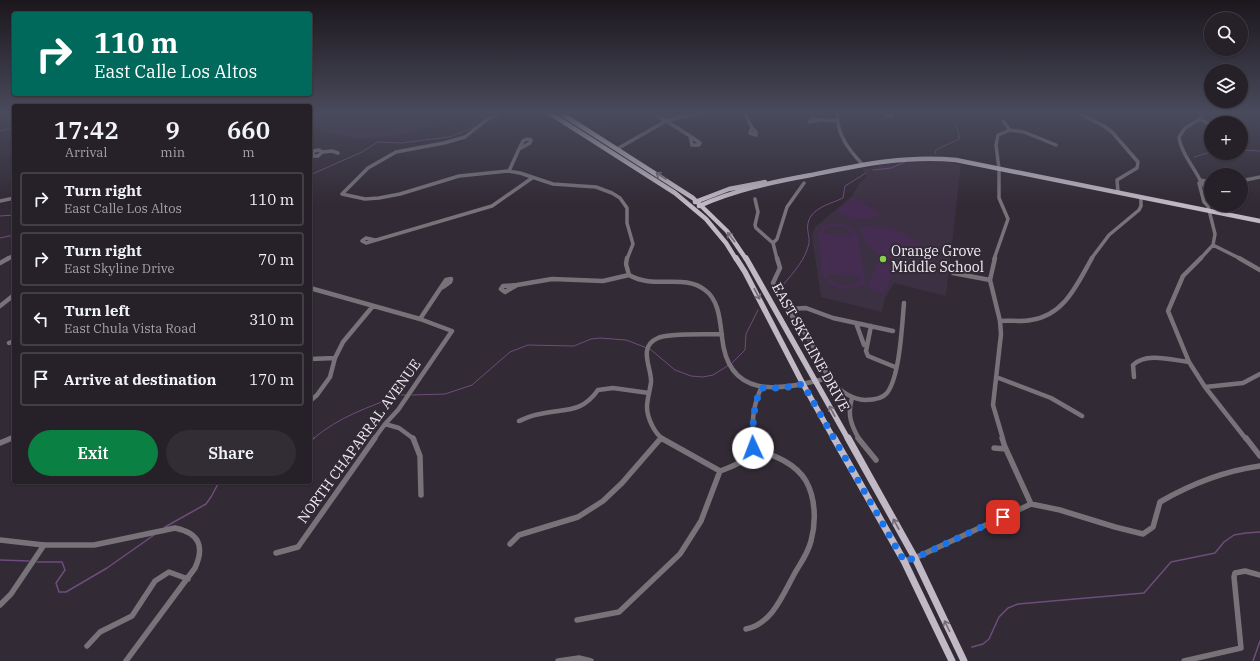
<!DOCTYPE html>
<html lang="en">
<head>
<meta charset="utf-8">
<style>
	:root { --surface:#262028; --page:#322d34; --text:#f1f3f6; --muted:#a4a3a8; --line:#423e45; --accent:#0b8043 }
	body { margin:0; font-family:"IBM Plex Serif",serif; background:var(--page); color:var(--text); height:100vh; display:flex; flex-direction:column; font-size:15px; white-space:nowrap }
	* { box-sizing:border-box; margin:0 }
	p { font-size:13px; color:var(--muted) }
	.icon { flex:none; width:22px; height:22px; fill:none; stroke:currentColor; stroke-width:2; stroke-linecap:round; stroke-linejoin:round }
	.map { position:relative; flex:1; overflow:hidden }
	.sheet { position:absolute; left:12px; top:104px; width:300px; height:380px; display:flex; flex-direction:column; background:var(--surface); border-radius:4px; box-shadow:0 1px 3px #0004,0 0 0 1px var(--line) }
	.sheet>* { flex:none }
	.guide { position:absolute; left:12px; top:12px; width:300px; height:84px; border-radius:4px; box-shadow:0 1px 3px #0004,0 0 0 1px var(--line); background:#00695c; color:#fff; overflow:hidden }
	.buttons { position:absolute; left:1204px; top:12px; display:grid; gap:8px }
	.buttons a { display:grid; place-items:center; width:44px; height:44px; border-radius:50%; background:var(--surface); box-shadow:0 1px 3px #0004,0 0 0 1px var(--line); font-size:20px }
	.pin { position:absolute; display:grid; place-items:center; width:34px; height:34px; color:#fff; margin:-17px; border-radius:8px; box-shadow:0 2px 6px #0006 }
	.me { position:absolute; width:44px; margin:-22px; rotate:358deg; stroke-linejoin:round; filter:drop-shadow(0 0 3px #0008) }
	.turn { display:flex; align-items:center; gap:14px; height:84px; padding:0 16px; font-size:18px }
	.turn .icon { width:52px; height:52px; stroke-width:2.5 }
	.turn b { display:block; font-size:28px; line-height:34px }
	.eta { display:flex; justify-content:space-evenly; align-items:center; height:68px; text-align:center }
	.eta b { font-size:24px; font-weight:600; line-height:28px }
	.primary-button { display:flex; gap:8px; margin-top:auto; padding:8px 16px }
	.primary-button a { flex:1; height:46px; border-radius:24px; background:var(--accent); color:#fff; font-size:16px; font-weight:600; line-height:46px; text-align:center }
	.primary-button a+a { background:var(--page); color:var(--text) }
	ul { padding:0; list-style:none }
	li { display:flex; align-items:center; gap:12px; height:54px; margin:0 8px 6px; padding:0 8px; border:2px solid var(--line); border-radius:4px }
	li div { flex:1 }
	li b { display:block; font-size:15px }
	li em { font-style:normal }
	.map>svg:first-child { display:block }
</style>
</head>
<body>
<div class="map">
<svg width="1260" height="661" viewBox="0 0 1260 661">
	<rect width="100%" height="100%" fill="#322a35"/>
	<path fill="#3c3142" d="M310 112H463L456 121 449 123 397 136 358 139 310 128Z
		M919 159 944 161 961 165 946 296 894 283 885 298 882 312 821 297 812 236 815 227 852 196 859 184 867 176 862 169 898 162Z"/>
	<path fill="#452c51" fill-rule="evenodd" d="M573 112H594L601 117 596 121 603 125 599 127Z
		M852 198H855L880 213C867 224 849 218 835 212Z
		M833 223C844 223 853 226 858 237L866 286C861 285 860 287 854 288 841 292 827 285 822 273L818 234 822 226ZM838 226 847 229 853 236 822 233 828 227ZM826 274 859 276 860 277C856 293 832 285 826 274Z
		M868 226C890 226 906 232 923 248L887 260 880 258 862 238 860 227Z
		M878 262 895 269 884 294 867 287Z"/>
	<g fill="none" stroke-linecap="round" stroke-linejoin="round">
		<path stroke="#6e4d7d" stroke-width="1" d="M0 131 14 128
			M1241 150 1260 151
			M935 154 936 150 959 139C960 129 953 124 952 115L956 112
			M1194 157 1211 152
			M873 170 891 168 905 162
			M310 175 362 152 378 142 401 143 449 137 470 129 479 118 491 112
			M0 216 14 215
			M0 238 14 235
			M783 285C793 273 806 259 809 243 810 234 804 227 811 216 818 206 833 203 843 198L845 186 866 173
			M650 349 675 370 691 376 703 377 713 375 729 365
			M732 363 745 350 746 334 758 310
			M412 395 445 394 472 385 510 352 528 345 574 346 591 339 600 338 626 340 647 348
			M313 439C338 417 369 407 400 395H407"/>
		<path stroke="#6e4d7d" stroke-width="1.5" d="M310 442 314 438
			M165 527 206 504 211 497 219 482
			M0 560 29 561
			M37 562H62L65 570 56 583 59 592H66L107 568 154 535
			M972 647 983 644 989 639 999 617 1008 608 1018 604 1144 593 1171 562 1215 553 1224 542 1234 535 1246 533 1260 532
			M1253 661 1260 641"/>
		<path stroke="#777379" stroke-width="3.5" d="M501 112 485 121 465 137 444 143 396 152 368 168 342 194 365 199 379 198 400 194 459 176 508 171 520 173 553 184 596 187 612 193 620 198 627 208V223L633 244 627 259
			M652 112 690 136
			M744 112 752 128
			M837 112C837 135 848 149 863 165
			M885 112 886 115 892 116V112
			M1076 112 1104 126 1112 132 1138 162 1137 168 1117 180 1118 192
			M1200 119 1211 125
			M821 120 809 122 812 119 836 121
			M1003 121 1010 130
			M752 128 756 132V135L750 133Z
			M690 136 700 143 699 145H692Z
			M527 139 531 140 530 143 519 149 523 141Z
			M617 149 666 121 680 117 715 112
			M319 150 322 152 318 156H311L314 151Z
			M322 152 332 151 338 153
			M509 171 519 149
			M1200 180 1211 182
			M1241 181 1260 177
			M1201 182C1206 187 1210 199 1208 206L1204 202 1199 183Z
			M1201 182C1194 167 1181 153 1179 137L1185 128 1200 119 1203 112
			M755 199 758 212 755 225 756 228 773 243
			M0 201 14 198
			M375 240 366 238 362 241 366 243 492 206 532 178
			M1213 245 1241 259
			M7 259 14 255
			M777 259 773 243 777 239 787 207 804 183
			M994 259 1008 219 999 198V169L996 145 998 135 1010 130 1024 132 1056 145
			M1091 259 1109 235 1139 210 1141 206V197
			M1200 259 1213 245 1215 234 1208 206"/>
		<path stroke="#777379" stroke-width="4.5" d="M627 258 626 264 629 275C655 290 683 273 705 290 719 300 720 321 722 337 728 399 778 391 824 379
			M777 258 780 268 773 283C780 303 795 319 807 336 815 348 821 362 827 375
			M995 258 990 280 1000 321 1001 334 993 405 1003 439
			M1201 258 1183 276 1168 311 1189 362 1205 387 1246 439
			M1239 258 1260 270
			M0 263 9 258
			M953 273 990 280
			M517 285 505 292 501 289 503 286Z
			M517 285 552 279 603 281 629 275
			M310 288 420 319 452 331 398 410 385 424 374 439
			M0 306 14 295
			M788 309 806 308 833 318 893 331
			M420 319 446 280 451 279 450 282 443 287
			M1000 321C1010 320 1021 322 1031 320 1065 315 1077 284 1092 258
			M856 323 864 345 867 346
			M871 326 866 351 868 356 895 367
			M9 343 14 341
			M310 359 335 358
			M824.5 379a3.5 3.5 0 1 1 7 0a3.5 3.5 0 1 1-7 0Z
			M996 377 1051 398 1082 416
			M1134 377 1133 365C1146 352 1172 360 1189 362
			M831 381C840 391 851 399 865 400 872 400 882 399 887 393 900 376 902 325 904 303
			M1205 387 1243 383 1260 374
			M852 398C847 414 851 425 859 439
			M310 401 317 395 330 377 335 358 343 342 373 306
			M519 421C526 418 532 415 540 414 565 408 581 414 598 390L613 388 649 393
			M385 424 399 428 414 439
			M9 439 14 437
			M663 439C654 433 647 417 647 407 647 399 650 391 651 382 652 368 637 347 658 338 668 333 708 335 722 334
			M753 439C752 419 753 407 761 388"/>
		<path stroke="#777379" stroke-width="5.5" d="M413 438 420 456 421 495
			M661 438 720 471C738 464 753 461 753 438
			M858 438 876 460
			M1002 438 1005 447 1031 504
			M1246 438 1260 456
			M0 443 12 438
			M994 448 1006 449
			M0 540 44 545H94L175 528C199 533 205 546 195 568L126 661
			M510 544 519 535 578 517 603 501 622 483 661 438
			M276 553 298 547 375 438
			M904 561 915 558 1031 504 1060 510 1115 527 1143 534 1153 527 1160 502C1191 484 1224 471 1260 466
			M0 605 11 594 44 545
			M577 620 619 612 680 554 701 521 720 471
			M746 629C773 624 784 592 796 571 802 561 808 553 811 541 816 523 816 499 806 481 795 462 772 455 753 448
			M87 646 100 632 132 616 155 581 169 572 188 579
			M558 661 579 658 591 661
			M1184 661 1241 648 1234 577 1235 573 1245 571 1260 575"/>
		<path stroke="#c1b9c5" stroke-width="4.5" d="M548 112 675 193 706 219 726 243 736 259
			M559 112 693 198 727 231 746 259
			M695 202 729 189 765 182
			M699 206C735 190 772 182 811 175 860 165 906 155 956 160L1260 221"/>
		<path stroke="#c1b9c5" stroke-width="5.5" d="M736 258 745 272 803 384 834 439
			M746 258 848 439"/>
		<path stroke="#c1b9c5" stroke-width="7" d="M834 438 904 561 952 661
			M848 438 915 558 964 661"/>
	</g>
	<defs><path id="oneway-shaft" d="M-6 0H5M1.5-3L5.5 0L1.5 3" fill="none" stroke-width="1.6" stroke-linecap="round" stroke-linejoin="round"/></defs>
	<g stroke="#726a76">
		<use href="#oneway-shaft" transform="translate(661 176) rotate(-148)"/>
		<use href="#oneway-shaft" transform="translate(731 237) rotate(-128)"/>
		<use href="#oneway-shaft" transform="translate(757 294) rotate(62)"/>
		<use href="#oneway-shaft" transform="translate(832 411) rotate(-119)"/>
		<use href="#oneway-shaft" transform="translate(896 524) rotate(-119)"/>
		<use href="#oneway-shaft" transform="translate(947 626) rotate(-116)"/>
	</g>
	<linearGradient id="sky" x2="0" y2="1"><stop stop-color="#1c171d"/><stop offset="0.55" stop-color="#494a5c"/><stop offset="1" stop-color="#494a5c" stop-opacity="0"/></linearGradient>
	<rect width="1260" height="205" fill="url(#sky)"/>
	<g fill="none" stroke-linecap="round" stroke-linejoin="round">
		<path stroke="#1a73e8" stroke-width="7" stroke-dasharray="0 12.6" d="M753 448C753 425 752 410 761 388H783L803 384 904 561 915 558 1003 517"/>
	</g>
	<circle fill="#87cf4b" stroke="#322a35" stroke-width="1.5" cx="883" cy="259" r="4"/>
	<g text-anchor="middle" stroke-width="4" stroke-linejoin="round" paint-order="stroke">
		<g font-size="14" fill="#f2eef5" stroke="#322a35" text-anchor="start">
			<text x="891" y="256">Orange Grove<tspan x="891" dy="16">Middle School</tspan></text>
		</g>
		<g font-size="14" fill="#f2eef5" stroke="#322a35">
			<text transform="translate(811 347) rotate(61)" y="5">EAST SKYLINE DRIVE</text>
			<text transform="translate(359 441) rotate(-54)" y="5">NORTH CHAPARRAL AVENUE</text>
		</g>
	</g>
</svg>
<div class="buttons">
<a><svg class="icon" aria-label="search" viewBox="0 0 24 24"><circle cx="10" cy="10" r="6"/><path d="M15 15l6 6"/></svg></a>
<a><svg class="icon" aria-label="layers" viewBox="0 0 24 24"><path d="M12 4l9 5-9 5-9-5zM3 14l9 5 9-5"/></svg></a>
<a>+</a>
<a>−</a>
</div>
<div class="pin" style="left:1003px;top:517px;background:#d93025"><svg class="icon" aria-label="arrive" viewBox="0 0 24 24"><path d="M6 21V4h12l-3 4 3 4H6"/></svg></div>
<svg class="me" style="left:753px;top:448px" viewBox="-20 -20 40 40"><circle r="19" fill="#fff"/><path d="M0-13L10 11 0 6-10 11z" fill="#1a73e8"/></svg>
<div class="guide">
<div class="turn"><svg class="icon" aria-label="right" viewBox="0 0 24 24"><path d="M7 20v-9h11M14 6l5 5-5 5"/></svg><div><b>110 m</b>East Calle Los Altos</div></div>
</div>
<section class="sheet">
<div class="eta">
<div><b>17:42</b><p>Arrival</p></div>
<div><b>9</b><p>min</p></div>
<div><b>660</b><p>m</p></div>
</div>
<ul>
<li><svg class="icon" aria-label="right" viewBox="0 0 24 24"><path d="M7 20v-9h11M14 6l5 5-5 5"/></svg><div><b>Turn right</b><p>East Calle Los Altos</p></div><em>110 m</em></li>
<li><svg class="icon" aria-label="right" viewBox="0 0 24 24"><path d="M7 20v-9h11M14 6l5 5-5 5"/></svg><div><b>Turn right</b><p>East Skyline Drive</p></div><em>70 m</em></li>
<li><svg class="icon" aria-label="left" viewBox="0 0 24 24"><path d="M17 20v-9H6M10 6l-5 5 5 5"/></svg><div><b>Turn left</b><p>East Chula Vista Road</p></div><em>310 m</em></li>
<li><svg class="icon" aria-label="arrive" viewBox="0 0 24 24"><path d="M6 21V4h12l-3 4 3 4H6"/></svg><div><b>Arrive at destination</b></div><em>170 m</em></li>
</ul>
<div class="primary-button"><a>Exit</a><a>Share</a></div>
</section>
</div>
</body>
</html>
